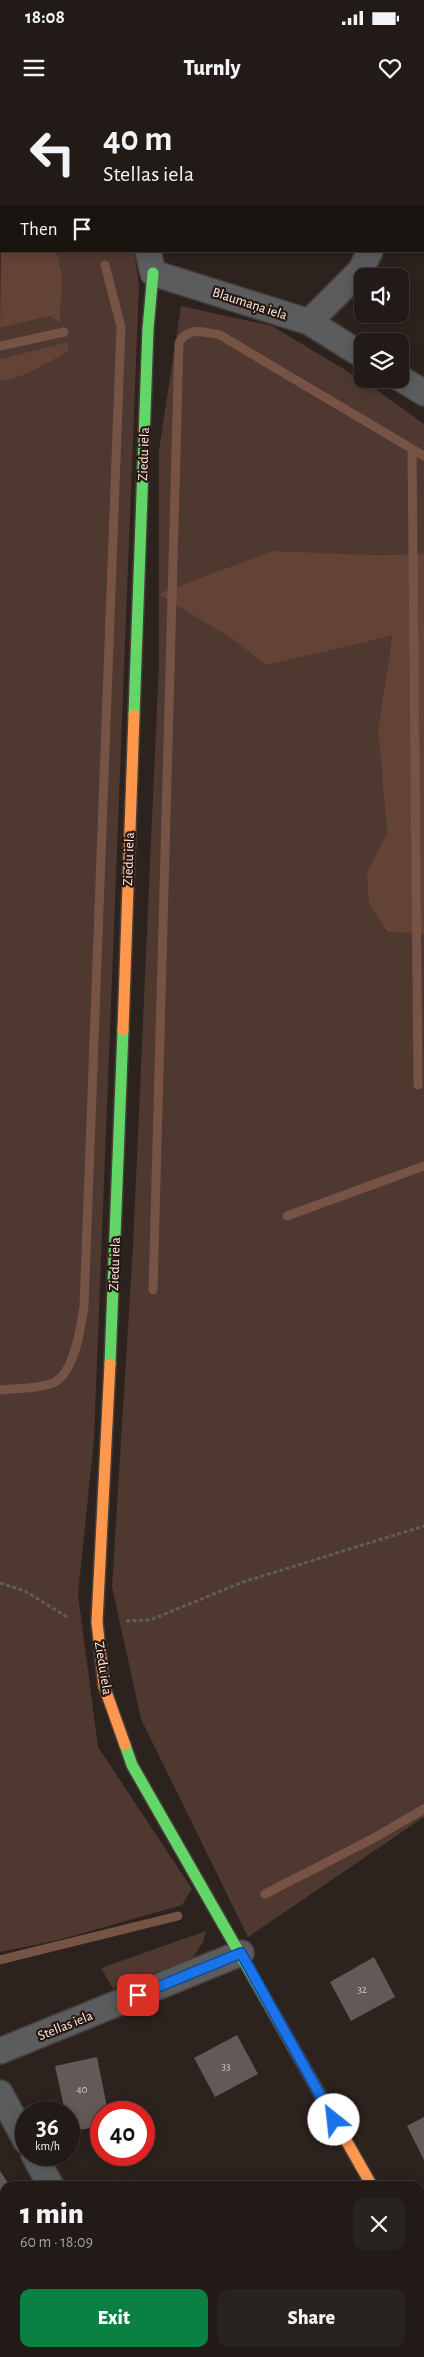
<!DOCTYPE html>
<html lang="en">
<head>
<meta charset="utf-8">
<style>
	:root { --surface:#211a16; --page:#29231f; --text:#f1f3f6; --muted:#a2a1a1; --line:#3e3835; --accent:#0b8043 }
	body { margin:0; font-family:"Alegreya Sans",sans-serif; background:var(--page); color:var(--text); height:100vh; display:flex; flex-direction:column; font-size:19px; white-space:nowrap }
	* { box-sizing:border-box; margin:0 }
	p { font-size:16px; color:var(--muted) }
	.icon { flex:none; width:28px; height:28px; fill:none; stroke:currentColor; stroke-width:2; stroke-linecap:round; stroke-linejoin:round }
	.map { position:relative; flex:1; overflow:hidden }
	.panel { position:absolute; left:0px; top:2081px; width:425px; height:176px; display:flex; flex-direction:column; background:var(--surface); border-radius:15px 15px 0 0; box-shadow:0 2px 12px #0003,0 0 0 1px var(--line) }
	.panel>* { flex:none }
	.top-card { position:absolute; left:0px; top:0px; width:425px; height:152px; box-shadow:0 2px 12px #0003,0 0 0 1px var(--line); background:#211a16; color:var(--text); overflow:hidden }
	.tools { position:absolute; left:354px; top:168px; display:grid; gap:10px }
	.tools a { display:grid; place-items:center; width:55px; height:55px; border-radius:10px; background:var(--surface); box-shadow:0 2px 12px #0003,0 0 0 1px var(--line); font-size:25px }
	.speed { position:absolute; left:15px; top:2001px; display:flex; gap:10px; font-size:25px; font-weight:700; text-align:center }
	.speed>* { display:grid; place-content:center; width:65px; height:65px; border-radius:50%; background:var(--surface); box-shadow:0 2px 12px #0003,0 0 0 1px var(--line); line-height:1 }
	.speed small { font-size:12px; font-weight:400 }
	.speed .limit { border:8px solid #d22; background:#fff; color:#111 }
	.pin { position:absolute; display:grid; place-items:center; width:42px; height:42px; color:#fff; margin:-21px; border-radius:10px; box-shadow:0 2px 8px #0006 }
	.me { position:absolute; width:55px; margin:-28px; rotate:331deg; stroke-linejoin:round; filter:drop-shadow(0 0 4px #0008) }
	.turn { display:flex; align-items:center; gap:18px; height:105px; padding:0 20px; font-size:22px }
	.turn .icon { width:65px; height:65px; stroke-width:2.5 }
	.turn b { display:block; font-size:35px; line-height:42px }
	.then { display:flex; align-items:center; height:48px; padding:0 20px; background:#0003; gap:10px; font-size:19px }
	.round { display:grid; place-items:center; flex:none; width:52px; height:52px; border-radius:10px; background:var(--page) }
	.summary { display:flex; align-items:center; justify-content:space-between; height:85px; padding:0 20px }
	h1 { font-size:30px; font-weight:800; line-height:38px }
	.primary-button { display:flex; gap:10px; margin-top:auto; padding:10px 20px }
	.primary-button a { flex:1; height:58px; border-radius:10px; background:var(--accent); color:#fff; font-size:20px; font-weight:800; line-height:58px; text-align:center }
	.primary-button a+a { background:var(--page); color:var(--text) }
	.status { display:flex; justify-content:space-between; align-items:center; height:35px; padding:0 25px; background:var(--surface); direction:ltr }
	.status svg { height:14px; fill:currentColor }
	header { display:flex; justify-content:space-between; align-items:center; height:65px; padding:0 20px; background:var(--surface); font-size:22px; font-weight:800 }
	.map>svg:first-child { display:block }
</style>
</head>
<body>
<div class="status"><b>18:08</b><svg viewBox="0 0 49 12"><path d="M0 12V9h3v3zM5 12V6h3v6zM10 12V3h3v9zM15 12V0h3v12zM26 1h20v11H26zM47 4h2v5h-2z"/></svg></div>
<header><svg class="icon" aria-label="menu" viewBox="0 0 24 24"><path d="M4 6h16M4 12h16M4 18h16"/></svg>Turnly<svg class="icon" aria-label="heart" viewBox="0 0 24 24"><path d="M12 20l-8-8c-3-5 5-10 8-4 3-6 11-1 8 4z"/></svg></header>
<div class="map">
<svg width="424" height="2257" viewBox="0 0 424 2257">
	<rect width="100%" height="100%" fill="#2c221e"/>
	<path fill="#4f382f" d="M55 151H134L139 185 94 1339 78 1494 98 1647 192 1789 182 1805 59 1840 0 1852V281C24 279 48 263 68 251V242L0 259V228L51 216 60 222 61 167Z
		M181 206 272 226 367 283 424 324V454L368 455 228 536 266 564 392 536 378 630 387 733 367 773 386 832 424 834V1717L248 1837 141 1619 112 1487 133 1146 159 561V350Z
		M206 1831 203 1842 193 1858 113 1889 101 1868Z"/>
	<path fill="#644337" d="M1 139V151H55C66 167 60 204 60 223L51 216 0 228Z
		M68 242V251C48 263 24 279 0 281V259Z
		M273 451 368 455 424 454V834L387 832 369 803 367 772 387 733 378 630 392 536 266 565 228 536 158 494Z"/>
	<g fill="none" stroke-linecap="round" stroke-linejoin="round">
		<path stroke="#775346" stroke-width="9" d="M56 0 57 1
			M0 246 64 232
			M412 350 418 985
			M287 1116 424 1066
			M153 1190 179 243C188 226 203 232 220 235L424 356
			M0 1290C16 1288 35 1289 50 1284 74 1278 81 1227 84 1206L121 227 105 165
			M265 1794 374 1738 424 1709
			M0 1860 178 1816"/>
	</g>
	<path fill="#635a57" d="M374 1857 395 1897 351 1921 330 1882Z
		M237 1935 258 1974 215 1997 194 1958Z
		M97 1957 108 2012H101V2026L69 2032V2012H65L55 1966Z
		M424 2017V2060L407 2026Z
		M0 2071 10 2086H5V2092L0 2095Z
		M5 2125V2179L0 2182V2128Z
		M32 2252H77L79 2257H34Z
		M351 2252H370L362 2257H354Z"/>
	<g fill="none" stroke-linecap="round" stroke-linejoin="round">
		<defs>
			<path id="street" d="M113 0V1
				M148 151 153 173 309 222 362 255
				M309 222 361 170 370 151
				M400 278 424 293
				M0 1951 241 1853
				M0 1993 26 2041
				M34 2055 51 2086
				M420 2172 424 2179
				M143 2252 145 2257"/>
			<path id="fast" d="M134 615 148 229 153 173
				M110 1264 123 930
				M125 1645 132 1665 293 1947"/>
			<path id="slow" d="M123 930 134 615
				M110 1264 97 1522 104 1586 125 1645
				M293 1947 372 2086"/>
		</defs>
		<use href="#street" stroke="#483f3b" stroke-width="28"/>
		<use href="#fast" stroke="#483f3b" stroke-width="14"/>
		<use href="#slow" stroke="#483f3b" stroke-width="14"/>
		<path stroke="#5f5d5b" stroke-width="3" stroke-dasharray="4 2.5" stroke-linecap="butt" d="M0 114 1 115
			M0 1483 25 1491 67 1517
			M126 1521 150 1520 243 1482 424 1426"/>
		<use href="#street" stroke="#5b5c5d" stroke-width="25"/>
		<use href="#fast" stroke="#63d668" stroke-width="11"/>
		<use href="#slow" stroke="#ff974d" stroke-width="11"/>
	</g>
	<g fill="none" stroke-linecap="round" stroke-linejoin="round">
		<defs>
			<path id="route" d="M138 1895 241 1853 334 2020"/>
		</defs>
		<use href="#route" stroke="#114b97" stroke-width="12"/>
		<use href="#route" stroke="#1a73e8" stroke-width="9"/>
	</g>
	<g text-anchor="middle" stroke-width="4.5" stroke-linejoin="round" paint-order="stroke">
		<g font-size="11" fill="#d6c9c4">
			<text x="362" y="1893">32</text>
			<text x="226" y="1970">33</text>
			<text x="82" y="1993">40</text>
		</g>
		<g font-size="14" fill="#fceee9" stroke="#28160f">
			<text transform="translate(250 203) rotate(18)" y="5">Blaumaņa iela</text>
			<text transform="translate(143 354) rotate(-88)" y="5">Ziedu iela</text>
			<text transform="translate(128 759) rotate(-88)" y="5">Ziedu iela</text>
			<text transform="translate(114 1164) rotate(-88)" y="5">Ziedu iela</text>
			<text transform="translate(104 1568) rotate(81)" y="5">Ziedu iela</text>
			<text transform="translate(65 1925) rotate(-22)" y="5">Stellas iela</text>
		</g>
	</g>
</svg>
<div class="tools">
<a><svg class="icon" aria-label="sound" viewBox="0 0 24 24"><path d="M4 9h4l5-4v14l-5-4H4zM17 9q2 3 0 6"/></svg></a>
<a><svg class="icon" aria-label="layers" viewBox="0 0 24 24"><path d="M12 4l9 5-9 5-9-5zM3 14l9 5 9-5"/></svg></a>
</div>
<div class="speed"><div>36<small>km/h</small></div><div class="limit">40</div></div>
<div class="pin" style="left:138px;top:1895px;background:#d93025"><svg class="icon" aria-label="arrive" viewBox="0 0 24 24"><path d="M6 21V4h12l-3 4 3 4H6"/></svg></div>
<svg class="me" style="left:334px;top:2020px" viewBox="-20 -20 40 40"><circle r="19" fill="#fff"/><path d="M0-13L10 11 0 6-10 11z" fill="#1a73e8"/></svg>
<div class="top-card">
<div class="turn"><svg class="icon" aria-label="left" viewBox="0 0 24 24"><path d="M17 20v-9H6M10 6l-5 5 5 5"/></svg><div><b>40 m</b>Stellas iela</div></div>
<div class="then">Then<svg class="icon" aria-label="arrive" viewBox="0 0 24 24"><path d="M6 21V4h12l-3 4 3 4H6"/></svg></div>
</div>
<section class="panel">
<div class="summary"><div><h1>1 min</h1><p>60 m · 18:09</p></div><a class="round"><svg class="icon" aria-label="close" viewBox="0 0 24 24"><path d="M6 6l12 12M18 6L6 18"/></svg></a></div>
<div class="primary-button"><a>Exit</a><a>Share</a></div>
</section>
</div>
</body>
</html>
